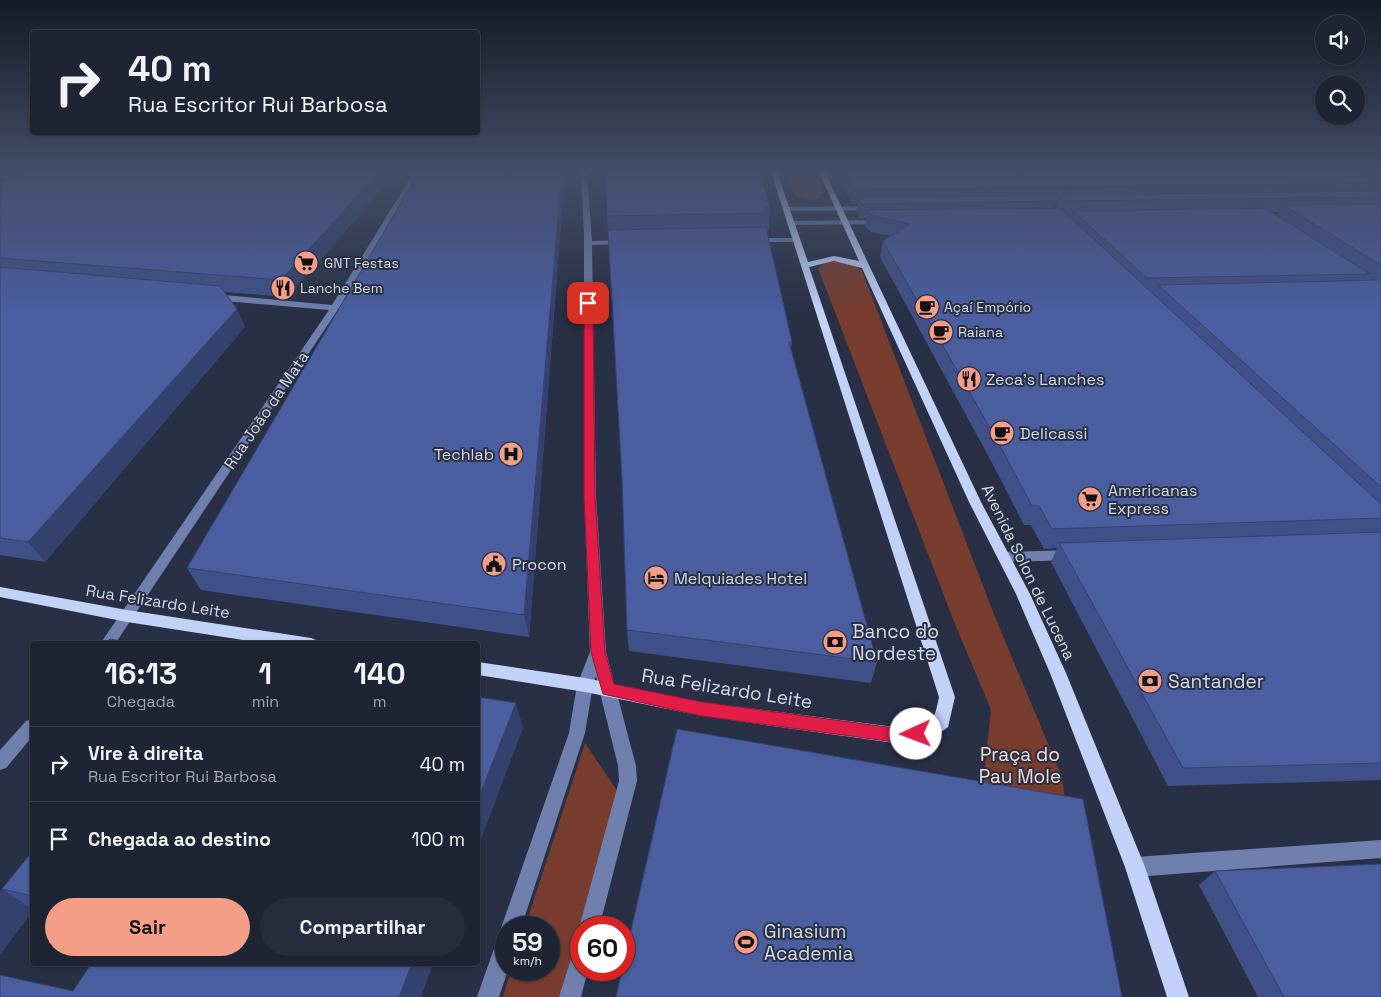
<!DOCTYPE html>
<html lang="pt">
<head>
<meta charset="utf-8">
<style>
	:root { --surface:#1f2434; --page:#272c3c; --text:#f1f3f6; --muted:#a1a4ac; --line:#3c414f; --accent:#f49e88 }
	body { margin:0; font-family:"Space Grotesk",sans-serif; background:var(--page); color:var(--text); height:100vh; display:flex; flex-direction:column; font-size:19px; white-space:nowrap }
	* { box-sizing:border-box; margin:0 }
	p { font-size:16px; color:var(--muted) }
	.icon { flex:none; width:28px; height:28px; fill:none; stroke:currentColor; stroke-width:2; stroke-linecap:round; stroke-linejoin:round }
	.map { position:relative; flex:1; overflow:hidden }
	.side { position:absolute; left:30px; top:641px; width:450px; height:325px; display:flex; flex-direction:column; background:var(--surface); border-radius:5px; box-shadow:0 1px 4px #0004,0 0 0 1px var(--line) }
	.side>* { flex:none }
	.banner { position:absolute; left:30px; top:30px; width:450px; height:105px; border-radius:5px; box-shadow:0 1px 4px #0004,0 0 0 1px var(--line); background:#1f2434; color:var(--text); overflow:hidden }
	.fabs { position:absolute; left:1315px; top:15px; display:grid; gap:10px }
	.fabs a { display:grid; place-items:center; width:50px; height:50px; border-radius:50%; background:var(--surface); box-shadow:0 1px 4px #0004,0 0 0 1px var(--line); font-size:25px }
	.speed { position:absolute; left:495px; top:916px; display:flex; gap:10px; font-size:25px; font-weight:700; text-align:center }
	.speed>* { display:grid; place-content:center; width:65px; height:65px; border-radius:50%; background:var(--surface); box-shadow:0 1px 4px #0004,0 0 0 1px var(--line); line-height:1 }
	.speed small { font-size:12px; font-weight:400 }
	.speed .limit { border:8px solid #d22; background:#fff; color:#111 }
	.pin { position:absolute; display:grid; place-items:center; width:42px; height:42px; color:#fff; margin:-21px; border-radius:10px; box-shadow:0 2px 8px #0006 }
	.me { position:absolute; width:55px; margin:-28px; rotate:268deg; stroke-linejoin:round; filter:drop-shadow(0 0 4px #0008) }
	.turn { display:flex; align-items:center; gap:18px; height:105px; padding:0 15px; font-size:22px }
	.turn .icon { width:65px; height:65px; stroke-width:2.5 }
	.turn b { display:block; font-size:35px; line-height:42px }
	.eta { display:flex; justify-content:space-evenly; align-items:center; height:85px; text-align:center }
	.eta b { font-size:30px; font-weight:700; line-height:35px }
	.primary-button { display:flex; gap:10px; margin-top:auto; padding:10px 15px }
	.primary-button a { flex:1; height:58px; border-radius:30px; background:var(--accent); color:#111; font-size:20px; font-weight:700; line-height:58px; text-align:center }
	.primary-button a+a { background:var(--page); color:var(--text) }
	ul { padding:0; list-style:none }
	li { display:flex; align-items:center; gap:15px; height:75px; padding:0 15px; border-top:1px solid var(--line) }
	li div { flex:1 }
	li b { display:block; font-size:19px }
	li em { font-style:normal }
	.map>svg:first-child { display:block }
</style>
</head>
<body>
<div class="map">
<svg width="1381" height="997" viewBox="0 0 1381 997">
	<rect width="100%" height="100%" fill="#293045"/>
	<path fill="#783d2e" d="M786 172H815L823 191 819 199 808 200 795 196Z
		M839 261 857 266 862 271 995 617 1062 777 1066 809 982 794 991 710 953 619 818 268 826 262Z
		M585 743 618 792 560 997H503L511 970H549V928L525 927Z"/>
	<g fill="none" stroke-linecap="round" stroke-linejoin="round">
		<path fill="#6f80af" fill-rule="evenodd" d="M414 172H421L339 308 115 644H100L329 310 214 300 210 297 214 294 332 305Z
			M581 172H587L592 241 626 240 630 242 626 244 592 245 596 496 606 652 636 766 637 781 599 928H581V934L579 928 619 781 618 766 596 676 593 685 585 733 521 928H506L508 970 499 997H477L496 943 499 936 503 934 501 928 569 733 577 685 590 652 584 496V235Z
			M874 206 878 208 877 210 786 211 782 209 786 207Z
			M881 220H884V224L791 225 787 223 791 221Z
			M750 238H796L800 240 796 242H753L749 240Z
			M1071 550 1076 552 1078 555 1076 558 1071 560 1004 562 999 560 997 557 999 554 1004 552Z
			M32 719V737L6 768 0 770V750L26 721Z
			M1381 840V858L1135 877 1128 874 1125 867 1128 860 1135 857Z
			M581 946V970H588L581 997H559L574 949Z"/>
		<path fill="#c2d1f8" fill-rule="evenodd" d="M771 172H777L808 262 834 256 859 261 819 172H825L981 502 1030 594 1066 673 1145 867 1189 997H1167L1125 867 1050 673 1016 594 969 502 862 268 834 261 809 267 955 697 948 727 930 740 902 744 702 716 585 692 478 675V662L585 678 702 702 902 728C931 724 933 727 939 697Z
			M0 587 127 610 311 638 316 640 318 644H269L127 622 0 597Z"/>
	</g>
	<path fill="#40518a" fill-rule="evenodd" d="M0 172H396L288 297 225 292 237 309 245 327 45 562 0 555Z
		M419 172H565L529 637 201 590 187 568Z
		M836 172H1381V780L1168 786 1051 562 1057 548 1044 549 1031 525H1024L991 461 880 257 883 241 890 236 871 232 865 226 866 218H859L856 212 857 204H852ZM1272 212H1279L1277 216Z
		M770 208 769 231H767L792 342 791 349 877 662 871 683 629 651 627 630 622 479 607 216Z
		M32 852V912L2 889Z
		M1215 871 1381 997H1258L1199 885Z"/>
	<path fill="#344270" d="M5 172H48L0 193V175Z
		M379 172H396L288 297 281 280Z
		M562 172H565L529 637 524 615Z
		M1059 198 1055 212 1051 215 1056 201Z
		M237 309 245 327 45 562 28 542Z
		M516 703 523 728 478 847V800Z
		M2 889 32 909V912L0 955V892Z
		M412 964H433L421 997H399Z"/>
	<path fill="#4a5ea0" stroke="#344270" d="M26 172H379L281 280 0 258V183Z
		M419 172H562L524 615 187 568Z
		M605 172H759L770 208H764L765 213 607 216Z
		M845 172H1360L1381 183 854 190Z
		M1381 191V197L1065 201 1059 198 1056 201 861 204 858 198Z
		M1381 204V265L1283 205Z
		M1060 208 1381 504V518L1052 529 1039 506H1032L998 442 883 241 910 224 873 216 867 210Z
		M1265 208 1370 274 1147 278 1073 211Z
		M766 227 792 342H789L877 662 627 630 622 479 608 230Z
		M0 267 220 286 237 309 28 542 0 538Z
		M1381 280V487L1158 285Z
		M1381 532V763L1183 768 1059 543Z
		M110 639 137 644H106Z
		M478 697 516 703 478 800Z
		M677 729 1083 799 1122 997H616L622 970H624V961Z
		M32 852V896L2 889Z
		M1381 864V997H1284L1215 871Z
		M91 964H412L399 997H0V975L73 991Z"/>
	<linearGradient id="sky" x2="0" y2="1"><stop stop-color="#171a26"/><stop offset="0.55" stop-color="#434e68"/><stop offset="1" stop-color="#434e68" stop-opacity="0"/></linearGradient>
	<rect width="1381" height="312" fill="url(#sky)"/>
	<path fill="#e11d48" stroke="#92132f" d="M588 300 593 303 595 496 605 652 614 684 702 702 902 729 916 727 921 729 924 734 921 739 902 743 702 716 603 694 591 652 584 496V303Z"/>
	<defs>
		<symbol id="supermarket-disc" viewBox="-11 -11 22 22"><circle r="9.5" fill="#f49e88" stroke="#293045"/><path d="M-6-5.5h2.5l.6 2H6L4.5 2H-2.5L-4.4-4H-6ZM-1.5 3.2a1.3 1.3 0 1 0 .1 0ZM3 3.2a1.3 1.3 0 1 0 .1 0Z" fill="#111"/></symbol>
		<symbol id="restaurant-disc" viewBox="-11 -11 22 22"><circle r="9.5" fill="#f49e88" stroke="#293045"/><path d="M-5-6h1v4h1v-4h1v4h1v-4h1v5L-1.5 .5V6h-2V.5L-5-1ZM5-6V6H3V1.5H1.5Q1.5-4 5-6Z" fill="#111"/></symbol>
		<symbol id="cafe-disc" viewBox="-11 -11 22 22"><circle r="9.5" fill="#f49e88" stroke="#293045"/><path d="M-5.5-4.5H6V0H3Q3 3.5 0 3.5H-2.5Q-5.5 3.5-5.5 0ZM3-3.2v2h1.7v-2ZM-6 4.5H4V6H-6Z" fill="#111"/></symbol>
		<symbol id="hospital-disc" viewBox="-11 -11 22 22"><circle r="9.5" fill="#f49e88" stroke="#293045"/><path d="M-5-5h3v3.5h4V-5h3V5h-3V1.5h-4V5h-3Z" fill="#111"/></symbol>
		<symbol id="civic-disc" viewBox="-11 -11 22 22"><circle r="9.5" fill="#f49e88" stroke="#293045"/><path d="M-.6-6.5H3V-4.5H.6V-3L4-1V1h2V6H-6V1h2V-1L-.6-3ZM-1.2 2.5V6h2.4V2.5Z" fill="#111"/></symbol>
		<symbol id="hotel-disc" viewBox="-11 -11 22 22"><circle r="9.5" fill="#f49e88" stroke="#293045"/><path d="M-6-4.5h1.5V1H6V5H4.5V3h-9V5H-6ZM-4 0a1.8 1.8 0 1 1 3.6 0ZM.5 0V-2.5h3Q6-2.5 6 0Z" fill="#111"/></symbol>
		<symbol id="bank-disc" viewBox="-11 -11 22 22"><circle r="9.5" fill="#f49e88" stroke="#293045"/><path d="M-6-4H6V4H-6ZM0-2.3a2.3 2.3 0 1 0 0 4.6a2.3 2.3 0 1 0 0-4.6Z" fill="#111"/></symbol>
		<symbol id="stadium-disc" viewBox="-11 -11 22 22"><circle r="9.5" fill="#f49e88" stroke="#293045"/><path d="M0-5a6.5 5 0 1 0 0 10a6.5 5 0 1 0 0-10ZM-3.5-1.8h7v3.6h-7Z" fill="#111"/></symbol>
	</defs>
	<g fill-rule="evenodd">
		<use href="#supermarket-disc" x="292" y="249" width="28" height="28"/>
		<use href="#restaurant-disc" x="269" y="274" width="28" height="28"/>
		<use href="#cafe-disc" x="913" y="293" width="28" height="28"/>
		<use href="#cafe-disc" x="927" y="318" width="28" height="28"/>
		<use href="#restaurant-disc" x="955" y="365" width="28" height="28"/>
		<use href="#cafe-disc" x="988" y="419" width="28" height="28"/>
		<use href="#hospital-disc" x="497" y="440" width="28" height="28"/>
		<use href="#supermarket-disc" x="1076" y="485" width="28" height="28"/>
		<use href="#civic-disc" x="480" y="550" width="28" height="28"/>
		<use href="#hotel-disc" x="642" y="564" width="28" height="28"/>
		<use href="#bank-disc" x="821" y="628" width="28" height="28"/>
		<use href="#bank-disc" x="1136" y="667" width="28" height="28"/>
		<use href="#stadium-disc" x="732" y="928" width="28" height="28"/>
	</g>
	<g text-anchor="middle" stroke-width="4" stroke-linejoin="round" paint-order="stroke">
		<g font-size="14" fill="#d6dbe8" stroke="#293045" text-anchor="start">
			<text x="324" y="268">GNT Festas</text>
			<text x="300" y="293">Lanche Bem</text>
			<text x="944" y="312">Açaí Empório</text>
			<text x="958" y="337">Raiana</text>
		</g>
		<g font-size="16" fill="#d6dbe8" stroke="#293045" text-anchor="start">
			<text x="986" y="385">Zeca's Lanches</text>
			<text x="1020" y="439">Delicassi</text>
			<text x="494" y="460" text-anchor="end">Techlab</text>
			<text x="1108" y="496">Americanas<tspan x="1108" dy="18">Express</tspan></text>
			<text x="512" y="570">Procon</text>
			<text x="674" y="584">Melquiades Hotel</text>
		</g>
		<g font-size="16" fill="#d6dbe8" stroke="#293045">
			<text transform="translate(266 410) rotate(-56)" y="6">Rua João da Mata</text>
			<text transform="translate(1029 572) rotate(64)" y="6">Avenida Solon de Lucena</text>
			<text transform="translate(158 601) rotate(9)" y="6">Rua Felizardo Leite</text>
		</g>
		<g font-size="19" fill="#d6dbe8" stroke="#293045" text-anchor="start">
			<text x="852" y="638">Banco do<tspan x="852" dy="22">Nordeste</tspan></text>
			<text x="1168" y="688">Santander</text>
			<text x="764" y="938">Ginasium<tspan x="764" dy="22">Academia</tspan></text>
		</g>
		<g font-size="19" fill="#d6dbe8" stroke="#293045">
			<text transform="translate(727 688) rotate(9)" y="7">Rua Felizardo Leite</text>
		</g>
		<g font-size="19" fill="#f6ded8" stroke="#293045">
			<text x="1020" y="761">Praça do<tspan x="1020" dy="22">Pau Mole</tspan></text>
		</g>
	</g>
</svg>
<div class="fabs">
<a><svg class="icon" aria-label="sound" viewBox="0 0 24 24"><path d="M4 9h4l5-4v14l-5-4H4zM17 9q2 3 0 6"/></svg></a>
<a><svg class="icon" aria-label="search" viewBox="0 0 24 24"><circle cx="10" cy="10" r="6"/><path d="M15 15l6 6"/></svg></a>
</div>
<div class="speed"><div>59<small>km/h</small></div><div class="limit">60</div></div>
<div class="pin" style="left:588px;top:303px;background:#d93025"><svg class="icon" aria-label="arrive" viewBox="0 0 24 24"><path d="M6 21V4h12l-3 4 3 4H6"/></svg></div>
<svg class="me" style="left:916px;top:734px" viewBox="-20 -20 40 40"><circle r="19" fill="#fff"/><path d="M0-13L10 11 0 6-10 11z" fill="#e11d48"/></svg>
<div class="banner">
<div class="turn"><svg class="icon" aria-label="right" viewBox="0 0 24 24"><path d="M7 20v-9h11M14 6l5 5-5 5"/></svg><div><b>40 m</b>Rua Escritor Rui Barbosa</div></div>
</div>
<section class="side">
<div class="eta">
<div><b>16:13</b><p>Chegada</p></div>
<div><b>1</b><p>min</p></div>
<div><b>140</b><p>m</p></div>
</div>
<ul>
<li><svg class="icon" aria-label="right" viewBox="0 0 24 24"><path d="M7 20v-9h11M14 6l5 5-5 5"/></svg><div><b>Vire à direita</b><p>Rua Escritor Rui Barbosa</p></div><em>40 m</em></li>
<li><svg class="icon" aria-label="arrive" viewBox="0 0 24 24"><path d="M6 21V4h12l-3 4 3 4H6"/></svg><div><b>Chegada ao destino</b></div><em>100 m</em></li>
</ul>
<div class="primary-button"><a>Sair</a><a>Compartilhar</a></div>
</section>
</div>
</body>
</html>
